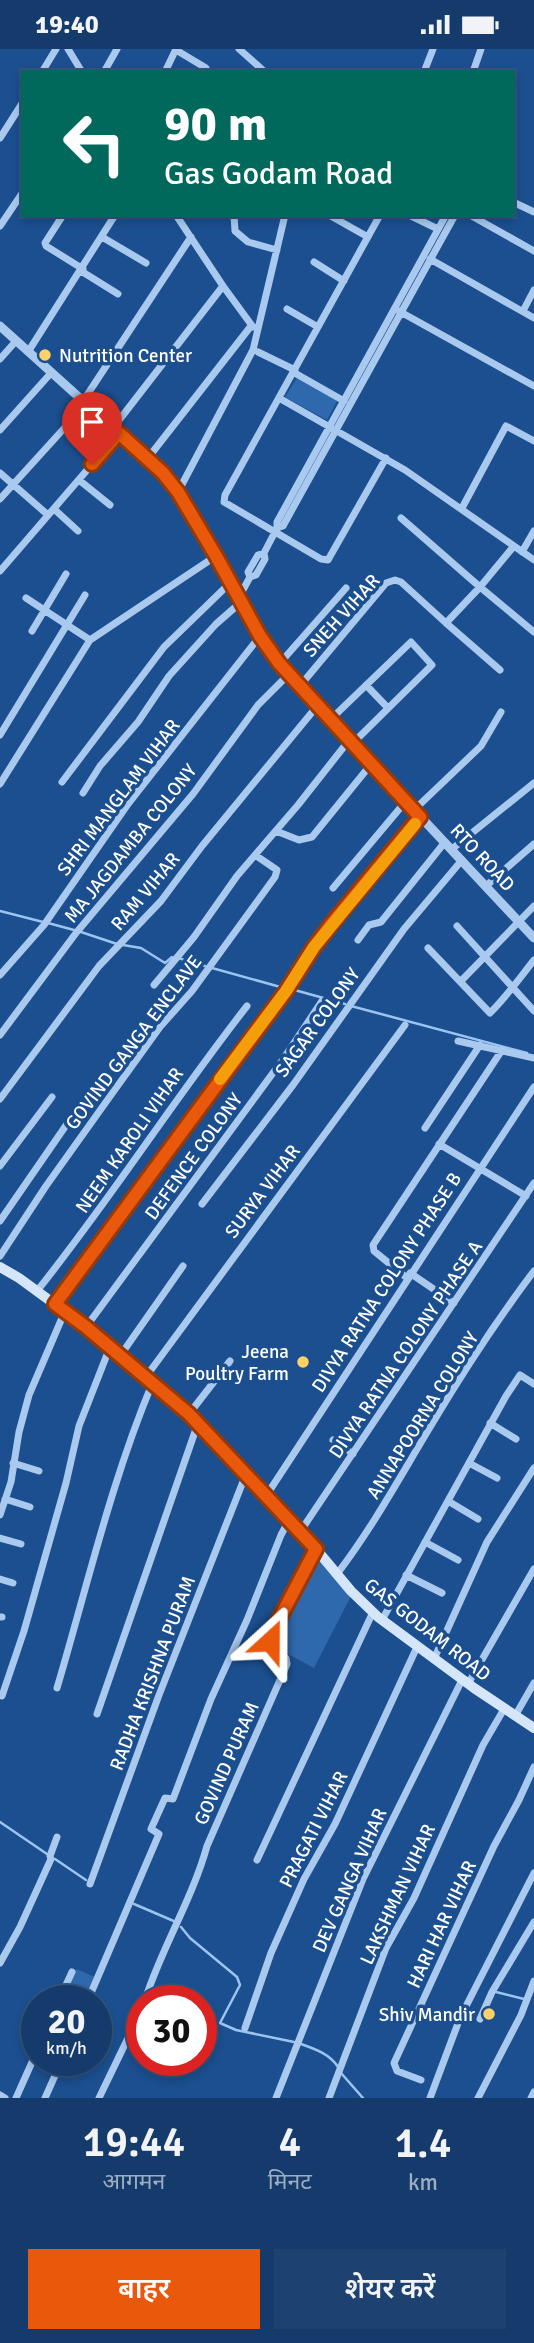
<!DOCTYPE html>
<html lang="hi">
<head>
<meta charset="utf-8">
<style>
	:root { --surface:#143b6b; --page:#1d4271; --text:#f1f3f6; --muted:#9dadc1; --line:#33557e; --accent:#ea580c }
	body { margin:0; font-family:Signika,"Noto Sans Devanagari",sans-serif; background:var(--page); color:var(--text); height:100vh; display:flex; flex-direction:column; font-size:26px; white-space:nowrap }
	* { box-sizing:border-box; margin:0 }
	p { font-size:23px; color:var(--muted) }
	.icon { flex:none; width:38px; height:38px; fill:none; stroke:currentColor; stroke-width:2; stroke-linecap:round; stroke-linejoin:round }
	.map { position:relative; height:2049px; overflow:hidden }
	.details { display:flex; flex-direction:column; background:var(--surface); flex:1 }
	.details>* { flex:none }
	.guide { position:absolute; left:21px; top:21px; width:494px; height:147px; border-radius:0px; box-shadow:0 4px 10px #0003,0 0 0 2px var(--line); background:#00695c; color:#fff; overflow:hidden }
	.speed { position:absolute; left:21px; top:1936px; display:flex; gap:14px; font-size:35px; font-weight:700; text-align:center }
	.speed>* { display:grid; place-content:center; width:91px; height:91px; border-radius:50%; background:var(--surface); box-shadow:0 4px 10px #0003,0 0 0 2px var(--line); line-height:1 }
	.speed small { font-size:18px; font-weight:400 }
	.speed .limit { border:10px solid #d22; background:#fff; color:#111 }
	.pin { position:absolute; display:grid; place-items:center; width:60px; height:60px; color:#fff; margin:-72px -30px; border-radius:50% 50% 50% 0; rotate:-45deg; box-shadow:0 0 7px #0007 }
	.pin .icon { rotate:45deg }
	.me { position:absolute; width:77px; margin:-38px; rotate:24deg; stroke-linejoin:round; filter:drop-shadow(0 0 5px #0008) }
	.turn { display:flex; align-items:center; gap:24px; height:147px; padding:0 28px; font-size:32px }
	.turn .icon { width:91px; height:91px; stroke-width:2.5 }
	.turn b { display:block; font-size:49px; line-height:60px }
	.eta { display:flex; justify-content:space-evenly; align-items:center; height:119px; text-align:center }
	.eta b { font-size:42px; font-weight:600; line-height:49px }
	.cta { display:flex; gap:14px; margin-top:auto; padding:14px 28px }
	.cta a { flex:1; height:80px; border-radius:0px; background:var(--accent); color:#fff; font-size:28px; font-weight:600; line-height:80px; text-align:center }
	.cta a+a { background:var(--page); color:var(--text) }
	.status { display:flex; justify-content:space-between; align-items:center; height:49px; padding:0 35px; background:var(--surface); direction:ltr }
	.status svg { height:19px; fill:currentColor }
	.map>svg:first-child { display:block }
</style>
</head>
<body>
<div class="status"><b>19:40</b><svg viewBox="0 0 49 12"><path d="M0 12V9h3v3zM5 12V6h3v6zM10 12V3h3v9zM15 12V0h3v12zM26 1h20v11H26zM47 4h2v5h-2z"/></svg></div>
<div class="map">
<svg width="534" height="2049" viewBox="0 0 534 2049">
	<rect width="100%" height="100%" fill="#1b4f8f"/>
	<path fill="#2e69ad" d="M297 329 337 352 327 371 285 348Z
		M316 1506 351 1547 314 1619 271 1596 282 1567Z
		M76 1920 95 1928 85 1951H62Z"/>
	<g fill="none" stroke-linecap="round" stroke-linejoin="round">
		<path stroke="#9cc4f0" stroke-width="2.5" d="M0 862 43 873
			M48 874 74 881
			M81 883 117 895
			M123 896 141 899 165 914 172 908
			M178 909 205 917
			M212 919 284 939
			M291 940 345 955
			M351 957 527 1004
			M0 1773 47 1805
			M55 1810 86 1831
			M134 1855 176 1873
			M181 1878 190 1889 237 1928 240 1936 220 1974 236 1981 294 1993
			M496 1943 524 1950
			M301 1995C315 2000 330 2005 338 2018
			M341 2024 363 2049"/>
		<path stroke="#a9c9ee" stroke-width="7" d="M68 0 82 23
			M239 0 265 23
			M176 1 206 19 207 23
			M42 23 56 0
			M104 23 117 0
			M165 23 176 0
			M424 23 433 0
			M473 23 481 0
			M0 89 23 53
			M513 153 534 163
			M63 166 45 194 46 197 83 220
			M176 166 223 237 253 278
			M234 166 235 182 248 193 277 201
			M329 166 368 188
			M380 166 225 446 224 453 321 510 328 511 386 409
			M409 166 438 180
			M470 166 534 202
			M0 177 23 143
			M102 188 146 214
			M430 210 534 269
			M314 213 344 232
			M81 222 118 245
			M287 260 318 278
			M397 261 534 337
			M523 262 534 241
			M28 303 115 166
			M258 303 295 321
			M0 310 16 292
			M293 323 344 352
			M279 349 405 421 534 511
			M113 379 223 237
			M0 381 51 324
			M148 409 251 277
			M0 424 48 466
			M79 431 110 456
			M178 443 253 301 285 166
			M0 450 68 375 191 188
			M462 459 506 377 534 392
			M54 460 78 482
			M401 469 480 538 514 497
			M277 479 283 477 455 166
			M522 503 534 482
			M0 522 119 384
			M250 528 248 523 258 506 264 504
			M26 549 90 591
			M238 550 250 528 256 526 265 510 264 504 277 479V473L446 166
			M446 574 500 621
			M32 582 66 525
			M280 614 346 539
			M366 636 388 659
			M299 638 386 534 395 531 401 533 446 574 480 538 534 583
			M331 670 411 593 432 616 353 694
			M0 686 85 546
			M62 733 164 598 230 534
			M0 735 90 591 216 507
			M83 744 100 717 138 673 169 627 216 575 240 554
			M414 761 481 697 501 663
			M276 782 299 791 312 788 372 714
			M452 800 534 734
			M486 837 534 795
			M333 839 406 752
			M457 877 534 962
			M358 891 369 876 381 873 445 793
			M428 899 490 964C507 947 519 930 534 911
			M0 926 44 876 128 755 260 587
			M461 932 534 857
			M154 936 194 888 237 827 298 756 350 690
			M0 986 76 884 193 745 258 656 288 626
			M458 992 534 1009
			M0 1050 99 917 161 852 202 797 318 656
			M425 1079 480 996
			M439 1095 526 1147
			M0 1117 52 1048
			M202 1155 293 1036 404 880 462 811
			M0 1172 78 1059
			M0 1207 46 1137 111 1046 160 978 192 942 275 828 277 821 255 806
			M410 1224 454 1254
			M407 1229 374 1202 373 1196 502 1001
			M37 1242C111 1150 174 1050 247 957
			M55 1255 286 942 314 898 333 873 420 768
			M86 1278 284 1009 322 952
			M120 1307 183 1217
			M145 1329 405 976
			M189 1365 230 1312
			M490 1374 516 1390
			M333 1391 353 1405
			M13 1414 39 1422
			M469 1414 497 1429
			M266 1447 534 1038
			M5 1450 30 1458
			M448 1452 478 1470
			M0 1466 11 1433 19 1383 29 1346 65 1262
			M300 1483 534 1134
			M0 1489 21 1495
			M425 1493 458 1511
			M337 1525C373 1478 401 1426 432 1375 463 1323 497 1271 534 1222
			M406 1526 442 1544
			M0 1530 13 1534
			M0 1568H2
			M382 1571 506 1347 520 1326 534 1335
			M434 1610 487 1493 534 1419
			M468 1635 534 1520
			M57 1639C87 1538 111 1433 152 1335
			M2 1647 24 1582 66 1434 79 1377 110 1298
			M97 1665 198 1374
			M515 1667 534 1634
			M257 1811 373 1563
			M90 1835 159 1646 246 1425
			M0 1914 20 1878 51 1810 50 1807 57 1788
			M59 1951 72 1923
			M88 1951 159 1785 151 1780 165 1749 173 1750 211 1650 247 1571 281 1486 289 1471
			M145 1951C162 1898 192 1851 207 1797L287 1615 286 1609 270 1600V1592L274 1580 316 1500
			M480 1970 492 1943 534 1873
			M245 1979 271 1904 304 1830 335 1775 417 1598
			M421 2031 397 2022 394 2014 494 1797 519 1751 534 1718
			M0 2046 5 2049
			M16 2049 37 2002
			M45 2049 62 2011
			M99 2049 142 1960
			M276 2049 363 1830 462 1631
			M329 2049 386 1899 414 1849 483 1696 504 1660
			M430 2049 460 1969 534 1824
			M478 2049 521 1966 534 1932
			M531 2049 534 2043"/>
		<path stroke="#a9c9ee" stroke-width="9" d="M0 277 163 424C202 474 225 534 259 587 268 600 279 613 288 626L534 889"/>
		<path stroke="#d6e6fa" stroke-width="10" d="M0 1218 19 1229 86 1278 189 1365 316 1500 351 1542 378 1568 474 1639 534 1679"/>
	</g>
	<g fill="none" stroke-linecap="round" stroke-linejoin="round">
		<defs>
			<path id="route" d="M92 415 119 384 163 424 178 443 216 507 260 587 279 614 420 768 333 873 314 898 286 942 55 1255 86 1278 189 1365 316 1500 274 1580 270 1592"/>
		</defs>
		<use href="#route" stroke="#983908" stroke-width="18"/>
		<use href="#route" stroke="#ea580c" stroke-width="12"/>
		<path stroke="#f59e0b" stroke-width="12" d="M220 1030 286 942 314 898 415 775"/>
	</g>
	<g fill="#ffd166" stroke="#1b4f8f" stroke-width="2.5">
		<circle cx="45" cy="306" r="7"/>
		<circle cx="303" cy="1313" r="7"/>
		<circle cx="489" cy="1965" r="7"/>
	</g>
	<g text-anchor="middle" stroke-width="7" stroke-linejoin="round" paint-order="stroke">
		<g font-size="19" fill="#fff" stroke="#1b4f8f" text-anchor="end">
			<text x="59" y="313" text-anchor="start">Nutrition Center</text>
			<text x="289" y="1309">Jeena<tspan x="289" dy="22">Poultry Farm</tspan></text>
			<text x="475" y="1972">Shiv Mandir</text>
		</g>
		<g font-size="19" fill="#fff" stroke="#1b4f8f">
			<text transform="translate(341 566) rotate(-48)" y="7">SNEH VIHAR</text>
			<text transform="translate(118 748) rotate(-53)" y="7">SHRI MANGLAM VIHAR</text>
			<text transform="translate(130 794) rotate(-51)" y="7">MA JAGDAMBA COLONY</text>
			<text transform="translate(483 808) rotate(47)" y="7">RTO ROAD</text>
			<text transform="translate(145 842) rotate(-50)" y="7">RAM VIHAR</text>
			<text transform="translate(317 973) rotate(-54)" y="7">SAGAR COLONY</text>
			<text transform="translate(133 993) rotate(-53)" y="7">GOVIND GANGA ENCLAVE</text>
			<text transform="translate(129 1091) rotate(-55)" y="7">NEEM KAROLI VIHAR</text>
			<text transform="translate(193 1107) rotate(-54)" y="7">DEFENCE COLONY</text>
			<text transform="translate(262 1142) rotate(-53)" y="7">SURYA VIHAR</text>
			<text transform="translate(386 1233) rotate(-57)" y="7">DIVYA RATNA COLONY PHASE B</text>
			<text transform="translate(405 1300) rotate(-56)" y="7">DIVYA RATNA COLONY PHASE A</text>
			<text transform="translate(422 1366) rotate(-58)" y="7">ANNAPOORNA COLONY</text>
			<text transform="translate(428 1580) rotate(38)" y="7">GAS GODAM ROAD</text>
			<text transform="translate(152 1624) rotate(-69)" y="7">RADHA KRISHNA PURAM</text>
			<text transform="translate(226 1714) rotate(-66)" y="7">GOVIND PURAM</text>
			<text transform="translate(313 1780) rotate(-63)" y="7">PRAGATI VIHAR</text>
			<text transform="translate(349 1831) rotate(-66)" y="7">DEV GANGA VIHAR</text>
			<text transform="translate(397 1845) rotate(-65)" y="7">LAKSHMAN VIHAR</text>
			<text transform="translate(441 1875) rotate(-65)" y="7">HARI HAR VIHAR</text>
		</g>
	</g>
</svg>
<div class="speed"><div>20<small>km/h</small></div><div class="limit">30</div></div>
<div class="pin" style="left:92px;top:415px;background:#d93025"><svg class="icon" aria-label="arrive" viewBox="0 0 24 24"><path d="M6 21V4h12l-3 4 3 4H6"/></svg></div>
<svg class="me" style="left:270px;top:1592px" viewBox="-20 -20 40 40"><path d="M0-17L14 15 0 8-14 15z" fill="#ea580c" stroke="#fff" stroke-width="4"/></svg>
<div class="guide">
<div class="turn"><svg class="icon" aria-label="left" viewBox="0 0 24 24"><path d="M17 20v-9H6M10 6l-5 5 5 5"/></svg><div><b>90 m</b>Gas Godam Road</div></div>
</div>
</div>
<section class="details">
<div class="eta">
<div><b>19:44</b><p>आगमन</p></div>
<div><b>4</b><p>मिनट</p></div>
<div><b>1.4</b><p>km</p></div>
</div>
<div class="cta"><a>बाहर</a><a>शेयर करें</a></div>
</section>
</body>
</html>
